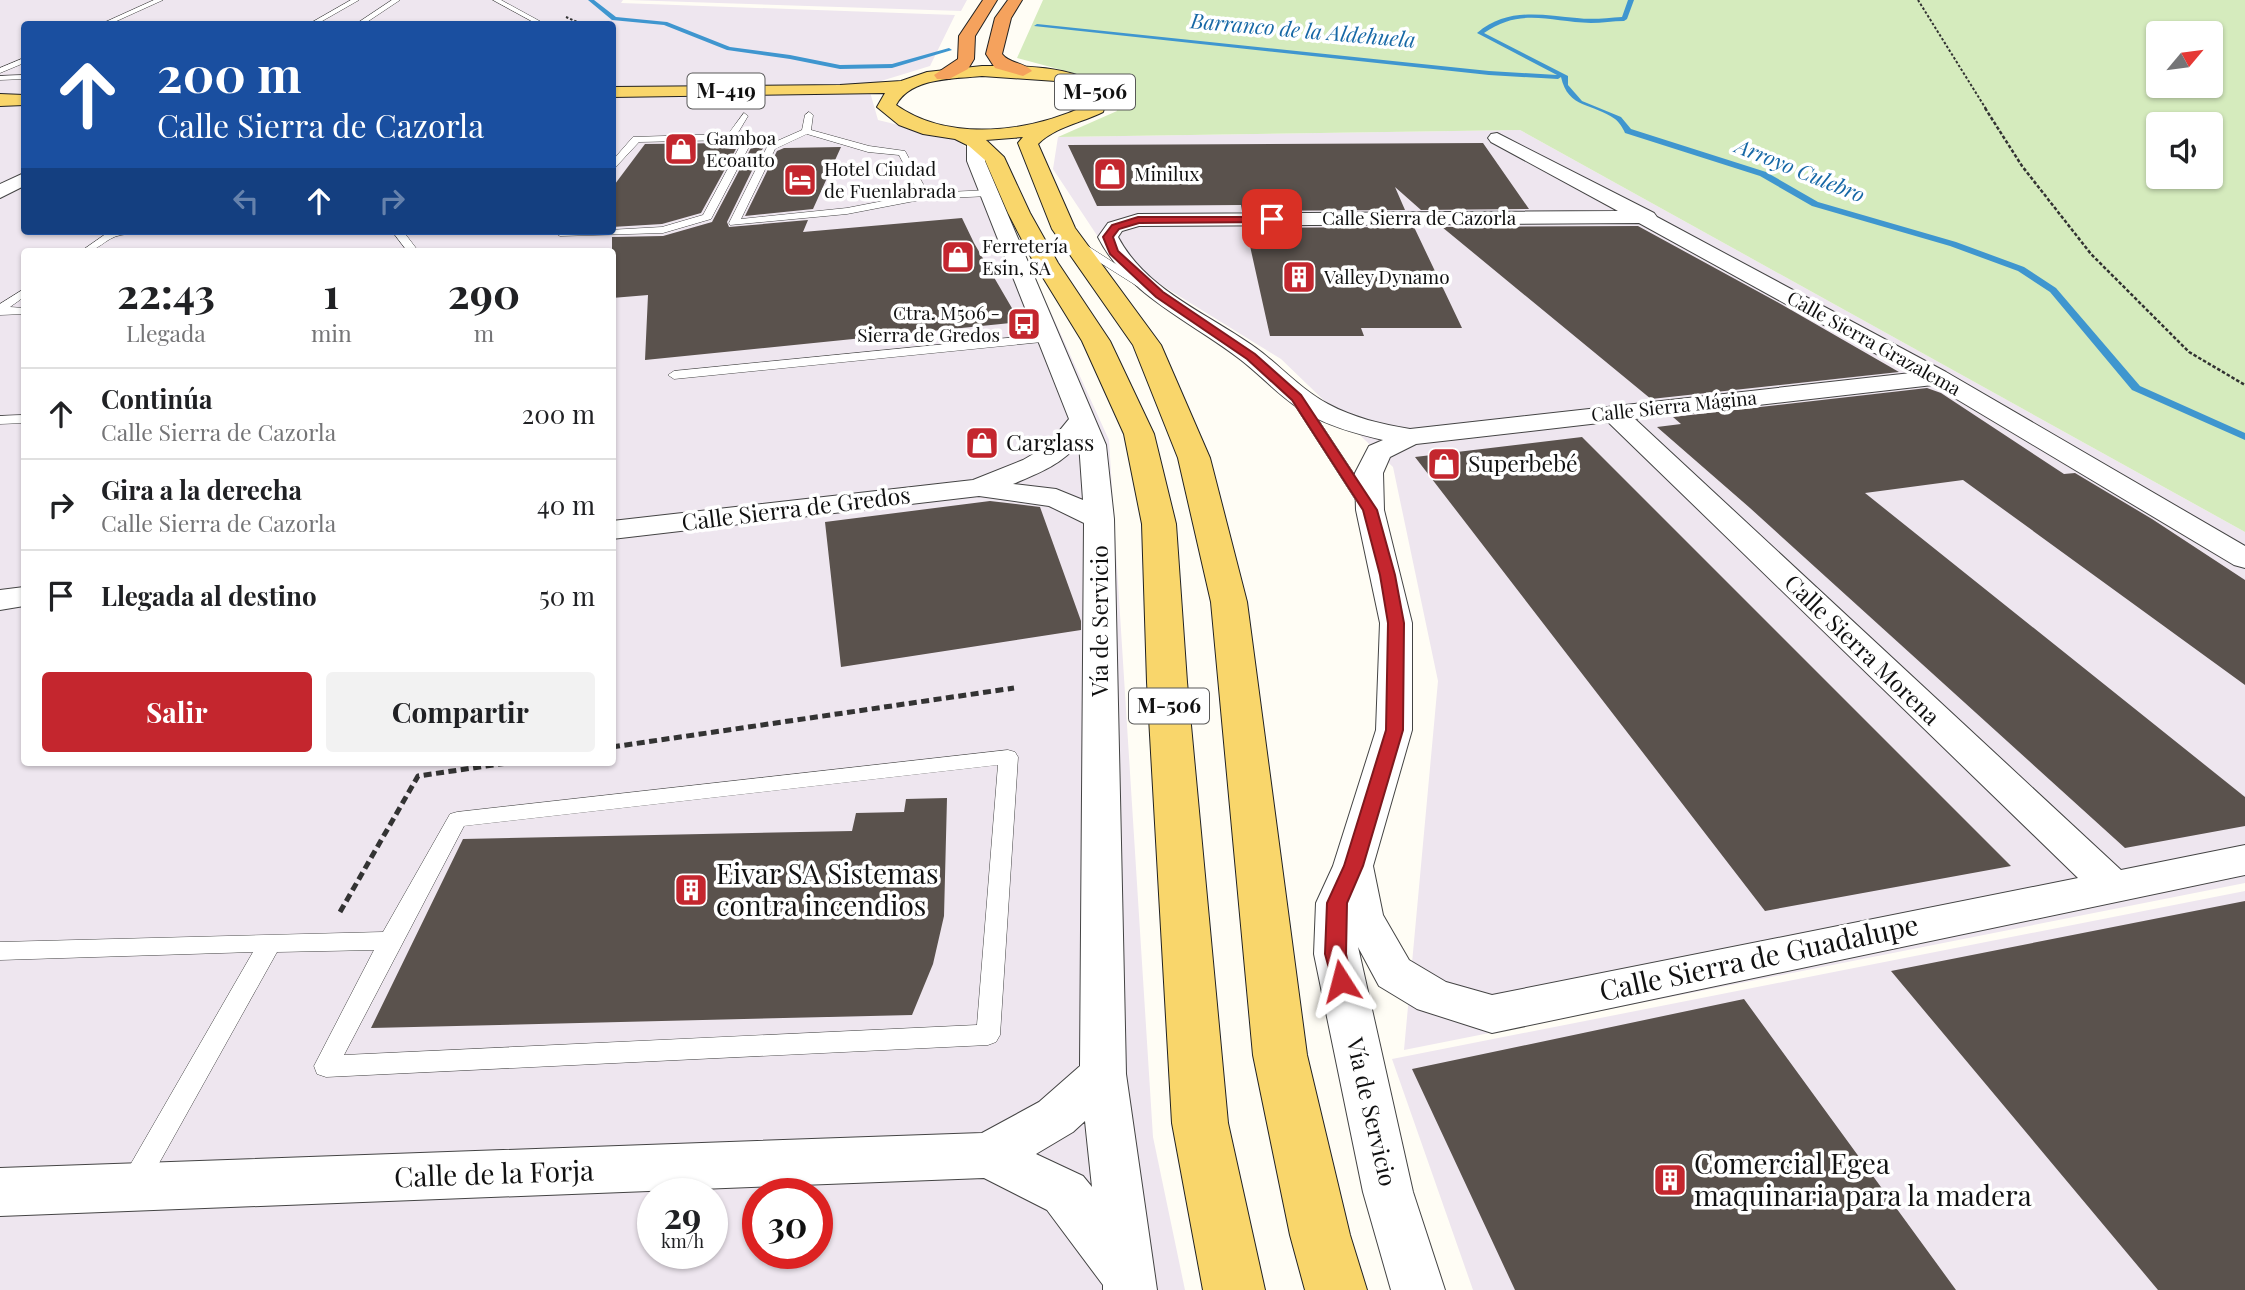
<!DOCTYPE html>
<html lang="es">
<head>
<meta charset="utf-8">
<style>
	:root { --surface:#fff; --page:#f2f2f2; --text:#202124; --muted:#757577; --line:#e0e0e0; --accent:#c4262e }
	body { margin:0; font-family:"Playfair Display",serif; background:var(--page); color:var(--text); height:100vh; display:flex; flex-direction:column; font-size:26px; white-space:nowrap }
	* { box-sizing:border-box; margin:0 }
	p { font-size:23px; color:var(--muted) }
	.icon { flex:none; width:38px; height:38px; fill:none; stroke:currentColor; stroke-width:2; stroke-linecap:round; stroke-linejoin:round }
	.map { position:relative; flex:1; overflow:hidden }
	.side { position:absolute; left:21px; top:248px; width:595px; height:518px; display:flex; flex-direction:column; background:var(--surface); border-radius:7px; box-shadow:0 2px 5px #0004 }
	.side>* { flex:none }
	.hud { position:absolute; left:21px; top:21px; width:595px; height:214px; border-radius:7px; box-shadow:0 2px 5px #0004; background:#1a4fa0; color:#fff; overflow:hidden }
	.needle { width:46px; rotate:61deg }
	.fabs { position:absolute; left:2146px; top:21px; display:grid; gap:14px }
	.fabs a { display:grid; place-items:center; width:77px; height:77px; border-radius:7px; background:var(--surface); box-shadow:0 2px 5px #0004; font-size:35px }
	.speed { position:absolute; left:637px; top:1178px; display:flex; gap:14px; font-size:35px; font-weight:700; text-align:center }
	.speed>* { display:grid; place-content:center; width:91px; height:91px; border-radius:50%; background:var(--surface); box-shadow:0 2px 5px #0004; line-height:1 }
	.speed small { font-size:18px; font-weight:400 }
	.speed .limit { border:10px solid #d22; background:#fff; color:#111 }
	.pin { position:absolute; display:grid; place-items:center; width:60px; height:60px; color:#fff; margin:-30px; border-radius:14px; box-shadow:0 4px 10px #0006 }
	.me { position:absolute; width:77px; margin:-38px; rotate:351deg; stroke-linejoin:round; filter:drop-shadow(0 0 5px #0008) }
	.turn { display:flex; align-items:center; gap:24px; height:147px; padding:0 21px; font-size:32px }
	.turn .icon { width:91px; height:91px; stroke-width:2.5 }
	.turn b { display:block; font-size:49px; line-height:60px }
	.lanes { display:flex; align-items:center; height:66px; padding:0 21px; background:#0003; justify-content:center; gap:35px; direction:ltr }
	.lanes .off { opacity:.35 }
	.eta { display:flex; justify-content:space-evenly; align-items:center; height:119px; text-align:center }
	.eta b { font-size:42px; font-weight:700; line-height:49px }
	.action { display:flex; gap:14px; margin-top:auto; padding:14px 21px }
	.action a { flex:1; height:80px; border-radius:7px; background:var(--accent); color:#fff; font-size:28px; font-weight:700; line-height:80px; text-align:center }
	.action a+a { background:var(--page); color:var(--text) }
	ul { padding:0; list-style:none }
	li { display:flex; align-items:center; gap:21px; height:91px; padding:0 21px; border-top:2px solid var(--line) }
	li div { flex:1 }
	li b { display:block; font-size:26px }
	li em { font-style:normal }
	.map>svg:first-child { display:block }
</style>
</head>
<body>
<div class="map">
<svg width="2245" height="1290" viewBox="0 0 2245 1290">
	<rect width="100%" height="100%" fill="#fffdf5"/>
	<path fill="#eee6ef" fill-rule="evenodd" d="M0 0H623L621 3 955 15 930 66 868 85 878 120 956 139 982 161 1109 440 1153 1137 1185 1290H0ZM24 24H612V231H24ZM24 252H612V763H24ZM653 1194H712V1253H653ZM758 1194H817V1253H758Z
		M628 0H967L961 11Z
		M1520 130 2245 532V883L1404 1050 1438 681 1393 467 1281 359 1108 252 1053 169 1058 137Z
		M2245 891V1290H1473L1392 1059Z"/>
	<path fill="#d5ebbd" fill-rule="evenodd" d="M1043 0H2245V532L1520 130 1058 137 1117 111 1107 82 1017 58ZM2158 33H2210V86H2158ZM2158 124H2210V177H2158Z"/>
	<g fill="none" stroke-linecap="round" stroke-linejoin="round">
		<path fill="#3f96cf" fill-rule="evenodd" d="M588 0H594L616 17 667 22 730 47 790 55 840 65 892 64 949 48 952 50 892 68 840 69 790 59 727 50 664 25 612 20Z
			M1628 0H1634L1627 19 1624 21C1613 21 1602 23 1591 23 1550 22 1521 7 1484 33L1568 76V85L1582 101 1621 117 1631 129 1766 172 1818 202 1956 242 2024 267 2056 288 2140 386 2245 433V440L2132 390 2050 292 2018 271 1950 246 1812 206 1760 176 1625 133C1623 128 1619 122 1615 119 1593 103 1568 109 1561 77L1558 79 1489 75 1034 26 1037 24 1489 71 1557 75 1477 33C1508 7 1541 15 1577 18 1592 20 1607 18 1622 17Z"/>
	</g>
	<path fill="#5a524d" d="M730 143H732L729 149H736L701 213 662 224 612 227V188L645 144Z
		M1483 143 1529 209 1421 210 1395 187 1405 210 1242 211 1241 205 1097 206 1068 145Z
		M841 147 813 209 745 216 777 151 784 148Z
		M751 148H763L727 222 729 227 808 220 803 232 962 218 974 243 1020 322 645 360 648 295 612 298V237L663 236 712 222Z
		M1638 226 1779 303 1899 372 1651 399 1442 227Z
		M1414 227 1462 328H1361L1364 336H1270L1246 228Z
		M1927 388 1941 393 2064 474 2075 473 2152 519 2245 580V685L1963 480 1865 493 2245 797V826L2125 848 1750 508 1657 427 1681 424 1673 417Z
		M1582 437 2011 866 1765 911 1415 457Z
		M990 501 1040 507 1081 621V630L841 667 825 522Z
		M947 798 944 916 933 964 912 1015 371 1028 463 839 852 831 856 813 904 812 906 799Z
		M2245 901V1290H2158L1891 971Z
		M1744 999 1956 1290H1515L1412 1069Z"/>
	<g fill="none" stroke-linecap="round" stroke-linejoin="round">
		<defs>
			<path id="lane" d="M154 0H163L110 24H101Z
				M351 0H359L317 24H309Z
				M392 0H400L364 24H356Z
				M493 0H501L545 24H537Z
				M24 58V63L0 73V68Z
				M24 75V79L0 80V76Z
				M809 112 813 115 811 130 869 146 905 151 928 193 989 190 994 193 989 196 925 199 847 214 730 225 729 223 768 145 802 130 805 115ZM807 134 868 152 899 155 919 194 847 208 741 219 775 149Z
				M744 113 748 116 736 136 751 143 711 219 663 233 560 236 555 233 662 227 703 215 741 144 730 140 639 142 612 171V161L633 137 728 134Z
				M110 231H148C140 236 130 233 121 235 104 238 100 252 80 252Z
				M392 231H403L419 252H408Z
				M1076 240 1080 241 1147 284 1137 286 1072 245 1071 243Z
				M24 289V297L10 307 24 308V314L0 315V304Z
				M1048 334 1054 338 1052 341 674 379 668 375 674 371Z
				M1297 394 1302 395 1376 507 1373 510 1368 512 1360 507 1290 398Z
				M24 415V423L0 424V416Z
				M1008 750 1015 752 1018 757 1000 1035 996 1042 988 1045 326 1077 317 1074 314 1066 374 950 277 952 143 1192 134 1195 125 1192 121 1183 125 1174 253 952 0 960V942L383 932 450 814 457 812ZM998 765 977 1025 344 1055 464 826Z"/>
			<path id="street" d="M1497 133 1654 213 1657 217 1946 372 2245 546V568L2234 565 1933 385 1635 419 2121 870 2245 845V875L1492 1033 1417 1009 1379 986 1358 947 1413 1192 1445 1290H1391L1363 1192 1314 954 1316 903 1333 866 1376 730 1380 623 1356 510 1355 473 1369 446 1383 440C1357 434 1331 427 1308 414 1283 400 1264 378 1241 360 1191 321 1128 296 1098 237L1108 223 1138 214 1618 211 1491 142 1488 138 1491 134ZM1639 223 1911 373 1410 429C1381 424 1354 418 1328 404 1302 390 1282 368 1260 351 1212 315 1147 292 1118 237L1122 231 1139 226ZM1608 422 2078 878 1492 995 1446 982 1409 960 1383 915 1373 866 1412 730V623L1384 510 1383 473 1390 457 1416 444Z
				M976 137 985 142V161L1106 445 1114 519 1126 1074 1157 1290H1103V1285L1047 1210 984 1178 0 1216V1168L982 1133 1039 1102 1080 1066 1084 523 1049 506 979 496 612 539V521L973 480 1023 460 1047 446 1069 419 967 161V142ZM1079 443 1083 500 1056 489 1013 484C1039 473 1061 465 1079 443ZM1085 1121 1092 1187 1083 1176 1036 1154 1073 1132Z
				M24 173V186L0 198V184Z
				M24 587V606L0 610V590Z"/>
			<path id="primary" d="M982 66C1018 66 1084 64 1108 95L1103 112C1081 123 1055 127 1038 144L1075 228 1161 345 1210 458 1247 602 1307 1055 1350 1235 1367 1290H1305L1290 1235 1253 1055 1211 602 1178 458 1133 345 1052 229 1018 143 1023 137 986 140 1004 157 1030 213 1058 263 1110 341 1154 434 1176 524 1187 682 1228 1123 1265 1290H1203L1172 1123 1147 682 1142 524 1124 434 1082 341 1034 263 1008 213 985 160 969 146 955 139 923 134 899 125 877 107 885 93 612 97V87L840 85 901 81 927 72ZM982 76 1056 81 1089 97 1087 105C1031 132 950 143 896 105 911 77 954 79 982 76Z
				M0 94 24 95V105L0 106Z"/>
			<path id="highway" d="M983 0H997L975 36 974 59 968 69 949 79H937L934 75 958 59 959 36Z
				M1008 0H1022L1011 18 1002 54C1010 64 1024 62 1032 71L1023 76 995 68 986 54 995 18Z"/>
		</defs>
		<use href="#lane" stroke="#444" stroke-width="1"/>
		<use href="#street" stroke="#444" stroke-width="2"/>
		<use href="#primary" stroke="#222" stroke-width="2"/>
		<use href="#highway" stroke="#222" stroke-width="2"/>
		<path stroke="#333" stroke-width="2" stroke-dasharray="2.5 2" stroke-linecap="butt" d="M1918 0 1986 109
			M566 17 582 24"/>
		<path stroke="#333" stroke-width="2.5" stroke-dasharray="3.5 2" stroke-linecap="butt" d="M1985 108 2022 166 2091 254 2189 352 2245 385"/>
		<path stroke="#333" stroke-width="5" stroke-dasharray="8 4.5" stroke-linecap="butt" d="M612 747 1014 688
			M340 912 418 776 507 763"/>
		<use href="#lane" fill="#fff" fill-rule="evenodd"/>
		<use href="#street" fill="#fff" fill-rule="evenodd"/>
		<use href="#primary" fill="#f9d66b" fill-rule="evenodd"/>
		<use href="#highway" fill="#f5a25d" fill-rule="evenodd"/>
	</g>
	<path fill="#c4262e" stroke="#7f191e" stroke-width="2" d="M1138 217H1276L1277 219 1272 222 1139 223 1119 229 1113 237 1118 251 1163 292 1255 354 1301 395 1377 510 1395 575 1404 623 1403 730 1363 866 1347 903 1346 954 1352 981 1349 987 1341 989 1334 987 1325 954 1327 903 1344 866 1386 730 1388 623 1380 575 1363 510 1292 400 1247 359 1156 297 1110 254 1103 237 1112 225Z"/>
	<defs>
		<symbol id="shop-square" viewBox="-11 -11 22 22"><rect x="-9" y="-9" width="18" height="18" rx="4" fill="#c4262e" stroke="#fff"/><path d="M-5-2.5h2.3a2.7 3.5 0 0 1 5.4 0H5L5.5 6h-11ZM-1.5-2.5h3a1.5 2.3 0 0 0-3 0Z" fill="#fff"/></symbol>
		<symbol id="hotel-square" viewBox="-11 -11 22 22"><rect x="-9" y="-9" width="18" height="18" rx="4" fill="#c4262e" stroke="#fff"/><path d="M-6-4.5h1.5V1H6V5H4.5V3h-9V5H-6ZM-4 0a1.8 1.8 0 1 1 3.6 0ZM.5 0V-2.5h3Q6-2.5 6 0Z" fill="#fff"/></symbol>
		<symbol id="building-square" viewBox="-11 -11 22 22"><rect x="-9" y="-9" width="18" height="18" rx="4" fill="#c4262e" stroke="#fff"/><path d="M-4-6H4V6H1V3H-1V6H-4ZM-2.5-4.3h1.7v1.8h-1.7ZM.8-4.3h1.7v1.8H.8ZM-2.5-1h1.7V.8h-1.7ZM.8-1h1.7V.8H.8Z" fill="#fff"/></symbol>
		<symbol id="bus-square" viewBox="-11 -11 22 22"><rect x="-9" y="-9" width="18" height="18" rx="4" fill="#c4262e" stroke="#fff"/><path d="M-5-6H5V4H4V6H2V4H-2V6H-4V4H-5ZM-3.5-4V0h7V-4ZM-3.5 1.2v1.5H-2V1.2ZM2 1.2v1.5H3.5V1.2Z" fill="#fff"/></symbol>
	</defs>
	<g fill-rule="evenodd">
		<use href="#shop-square" x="662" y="130" width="38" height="38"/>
		<use href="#shop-square" x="1091" y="155" width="38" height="38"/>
		<use href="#hotel-square" x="781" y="161" width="38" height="38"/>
		<use href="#shop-square" x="939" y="238" width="38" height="38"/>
		<use href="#building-square" x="1280" y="258" width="38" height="38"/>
		<use href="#bus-square" x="1005" y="305" width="38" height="38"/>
		<use href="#shop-square" x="963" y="424" width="38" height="38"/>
		<use href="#shop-square" x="1425" y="445" width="38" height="38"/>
		<use href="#building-square" x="672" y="871" width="38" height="38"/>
		<use href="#building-square" x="1651" y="1161" width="38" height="38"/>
	</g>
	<g text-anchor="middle" stroke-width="7" stroke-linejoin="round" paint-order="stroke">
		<g font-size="19" fill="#111" stroke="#fff" text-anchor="start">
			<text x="706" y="145">Gamboa<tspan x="706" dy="22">Ecoauto</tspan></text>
			<text x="824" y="176">Hotel Ciudad<tspan x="824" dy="22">de Fuenlabrada</tspan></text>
			<text x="1134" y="181">Minilux</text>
			<text x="982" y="253">Ferretería<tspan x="982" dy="22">Esin, SA</tspan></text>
			<text x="1324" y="284">Valley Dynamo</text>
			<text x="1000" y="320" text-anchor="end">Ctra. M506 -<tspan x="1000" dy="22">Sierra de Gredos</tspan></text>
		</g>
		<g font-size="19" fill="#111" stroke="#fff">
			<text x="1419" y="225">Calle Sierra de Cazorla</text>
			<text transform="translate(1874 343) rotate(29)" y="7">Calle Sierra Grazalema</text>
			<text transform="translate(1674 406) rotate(-6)" y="7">Calle Sierra Mágina</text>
		</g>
		<g font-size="21" font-style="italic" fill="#1768a6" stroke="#fff">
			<text transform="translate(1303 31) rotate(5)" y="7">Barranco de la Aldehuela</text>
			<text transform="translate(1800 171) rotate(22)" y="7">Arroyo Culebro</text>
		</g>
		<g fill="#fff" stroke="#585858" stroke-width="2">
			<rect x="687.5" y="73.5" width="77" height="35" rx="5"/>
			<rect x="1055" y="74.5" width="80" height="35" rx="5"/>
			<rect x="1129" y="688.5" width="80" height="35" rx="5"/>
		</g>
		<g font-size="21" font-weight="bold" fill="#111">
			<text x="726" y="98">M-419</text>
			<text x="1095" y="99">M-506</text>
			<text x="1169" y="713">M-506</text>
		</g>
		<g font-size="23" fill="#111" stroke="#fff" text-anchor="start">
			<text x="1006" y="451">Carglass</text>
			<text x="1468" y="472">Superbebé</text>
		</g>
		<g font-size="23" fill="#111" stroke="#fff">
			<text transform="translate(796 509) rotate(-7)" y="8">Calle Sierra de Gredos</text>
			<text transform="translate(1100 621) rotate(-90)" y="8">Vía de Servicio</text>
			<text transform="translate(1862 650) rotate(44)" y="8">Calle Sierra Morena</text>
			<text transform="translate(1371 1112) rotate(77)" y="8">Vía de Servicio</text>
		</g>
		<g font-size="28" fill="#111" stroke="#fff" text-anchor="start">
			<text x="716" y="884">Eivar SA Sistemas<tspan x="716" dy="32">contra incendios</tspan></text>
			<text x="1694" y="1174">Comercial Egea<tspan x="1694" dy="32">maquinaria para la madera</tspan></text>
		</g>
		<g font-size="28" fill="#111" stroke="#fff">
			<text transform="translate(1759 958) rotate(-12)" y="10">Calle Sierra de Guadalupe</text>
			<text transform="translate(494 1174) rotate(-2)" y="10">Calle de la Forja</text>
		</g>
	</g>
</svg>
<div class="fabs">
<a><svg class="needle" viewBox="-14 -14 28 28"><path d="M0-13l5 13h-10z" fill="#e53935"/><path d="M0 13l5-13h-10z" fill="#757577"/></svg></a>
<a><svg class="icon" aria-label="sound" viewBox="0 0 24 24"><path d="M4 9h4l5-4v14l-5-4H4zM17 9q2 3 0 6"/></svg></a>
</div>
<div class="speed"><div>29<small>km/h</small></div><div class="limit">30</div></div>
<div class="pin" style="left:1272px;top:219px;background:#d93025"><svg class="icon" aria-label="arrive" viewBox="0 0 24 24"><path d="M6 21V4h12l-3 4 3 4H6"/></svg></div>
<svg class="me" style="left:1341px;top:981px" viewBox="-20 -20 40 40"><path d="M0-17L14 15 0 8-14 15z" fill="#c4262e" stroke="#fff" stroke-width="4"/></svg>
<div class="hud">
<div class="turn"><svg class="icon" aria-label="ahead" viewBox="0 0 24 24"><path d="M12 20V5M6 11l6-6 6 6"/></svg><div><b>200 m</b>Calle Sierra de Cazorla</div></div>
<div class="lanes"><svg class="icon off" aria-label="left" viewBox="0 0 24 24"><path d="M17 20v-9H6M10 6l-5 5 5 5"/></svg><svg class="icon" aria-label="ahead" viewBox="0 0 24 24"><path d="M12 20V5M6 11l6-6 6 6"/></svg><svg class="icon off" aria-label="right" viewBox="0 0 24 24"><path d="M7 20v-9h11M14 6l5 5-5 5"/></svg></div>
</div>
<section class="side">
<div class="eta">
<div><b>22:43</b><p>Llegada</p></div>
<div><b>1</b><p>min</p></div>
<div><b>290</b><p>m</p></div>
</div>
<ul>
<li><svg class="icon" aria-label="ahead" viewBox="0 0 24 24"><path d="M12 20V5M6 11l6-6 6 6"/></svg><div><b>Continúa</b><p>Calle Sierra de Cazorla</p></div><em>200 m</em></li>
<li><svg class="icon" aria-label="right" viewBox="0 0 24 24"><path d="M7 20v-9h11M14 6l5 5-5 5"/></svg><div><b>Gira a la derecha</b><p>Calle Sierra de Cazorla</p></div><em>40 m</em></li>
<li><svg class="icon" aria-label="arrive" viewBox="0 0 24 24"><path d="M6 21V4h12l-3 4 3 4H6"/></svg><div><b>Llegada al destino</b></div><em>50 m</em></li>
</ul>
<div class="action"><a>Salir</a><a>Compartir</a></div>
</section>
</div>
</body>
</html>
